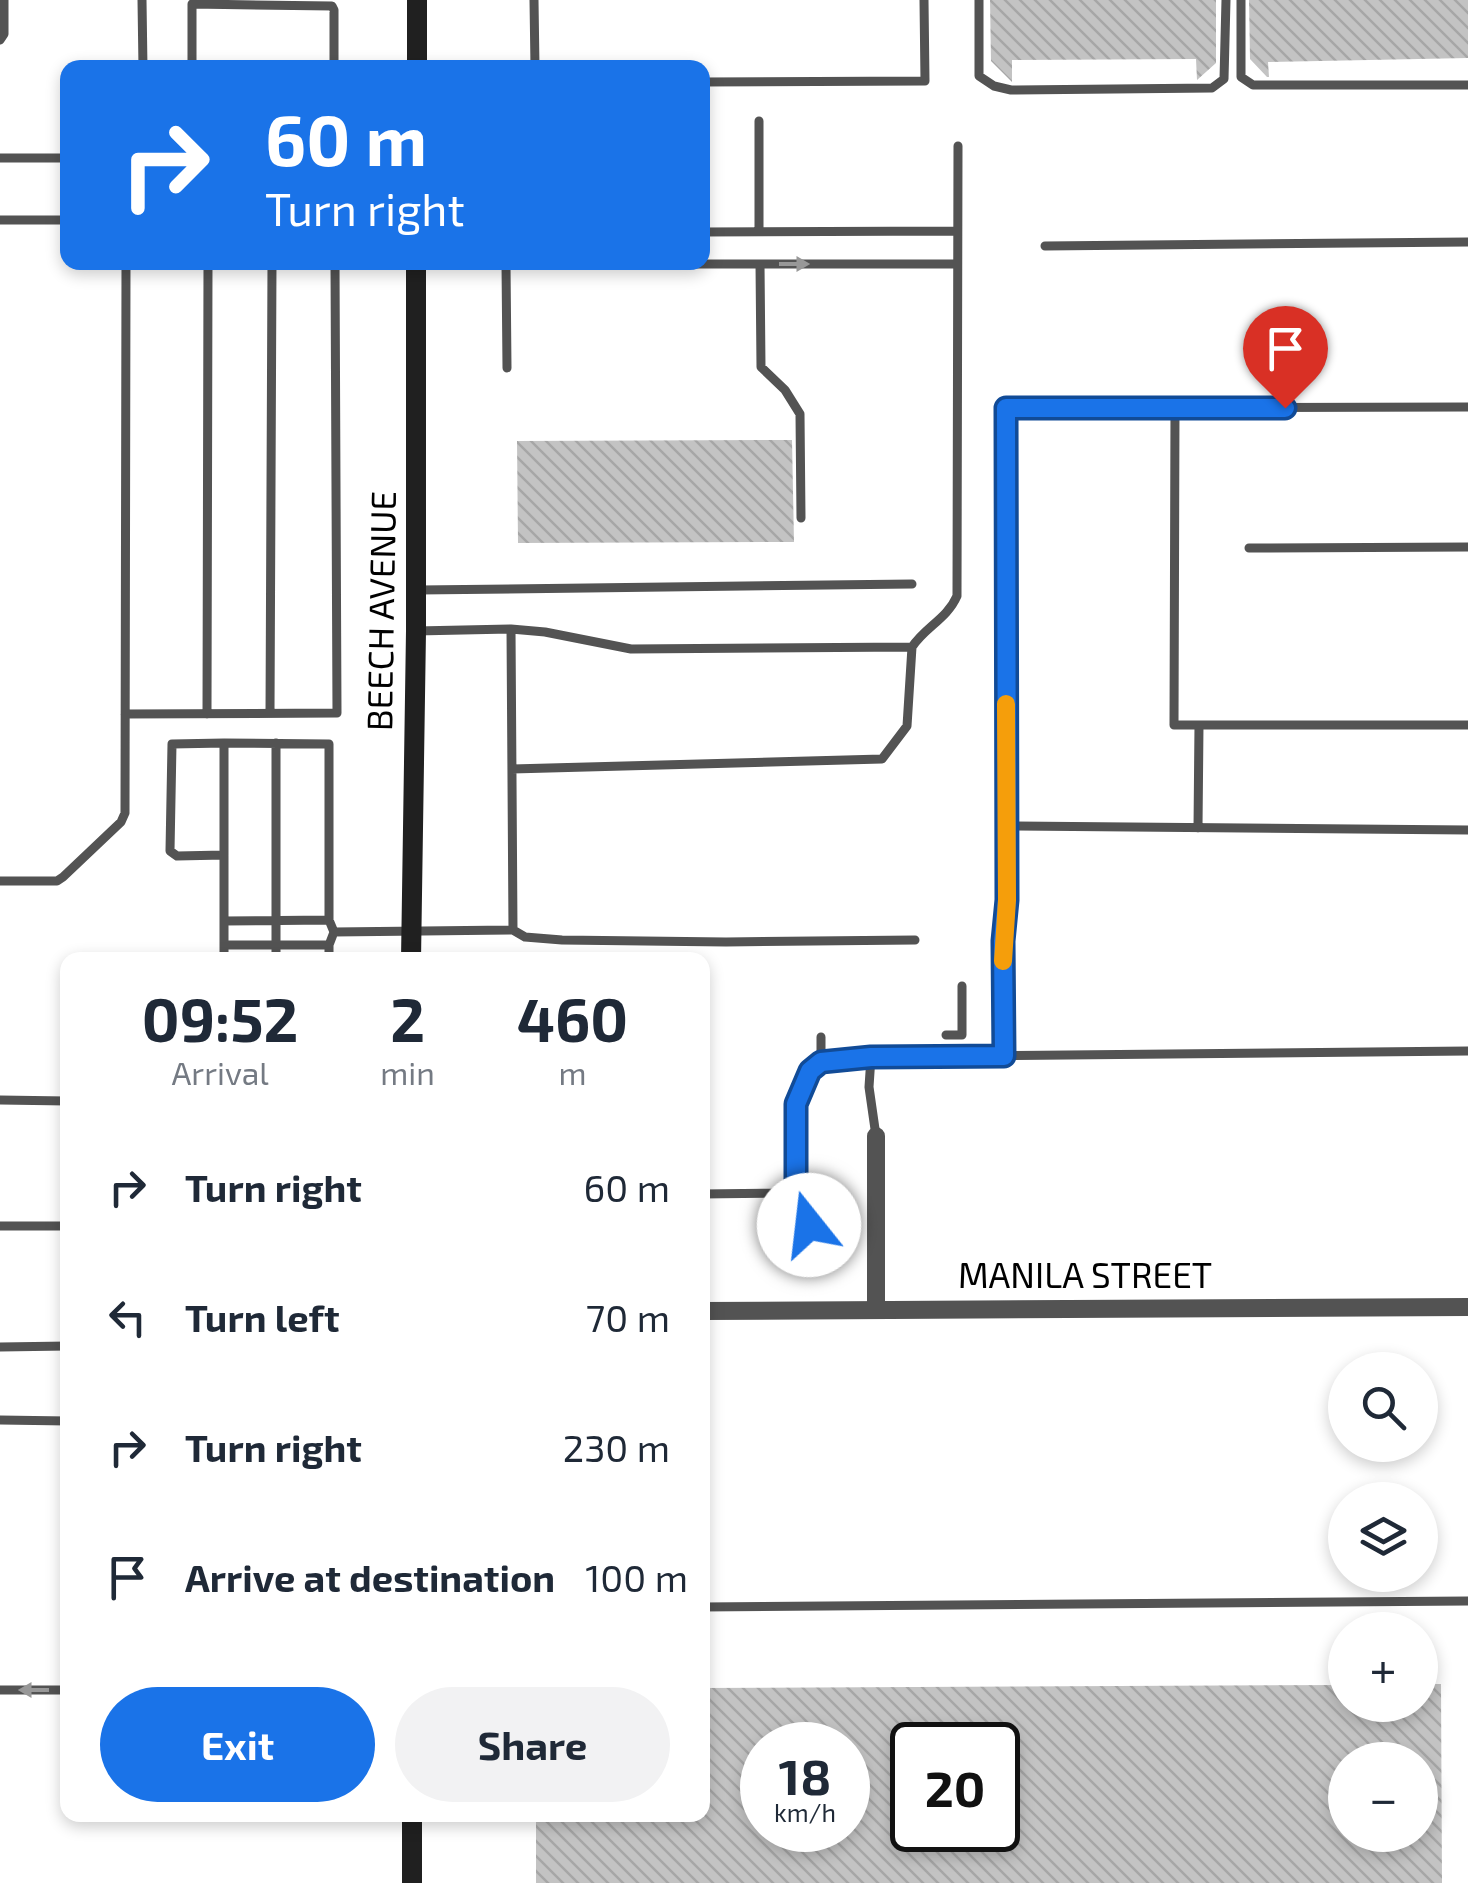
<!DOCTYPE html>
<html lang="en">
<head>
<meta charset="utf-8">
<style>
	:root { --surface:#fff; --page:#f2f2f3; --text:#1f2937; --muted:#747a83; --accent:#1a73e8 }
	body { margin:0; font-family:"Exo 2",sans-serif; background:var(--page); color:var(--text); height:100vh; display:flex; flex-direction:column; font-size:38px; white-space:nowrap }
	* { box-sizing:border-box; margin:0 }
	p { font-size:32px; color:var(--muted) }
	.icon { flex:none; width:55px; height:55px; fill:none; stroke:currentColor; stroke-width:2; stroke-linecap:round; stroke-linejoin:round }
	.map { position:relative; flex:1; overflow:hidden }
	.side { position:absolute; left:60px; top:952px; width:650px; height:870px; display:flex; flex-direction:column; background:var(--surface); border-radius:20px; box-shadow:0 5px 15px #0003 }
	.side>* { flex:none }
	.top-card { position:absolute; left:60px; top:60px; width:650px; height:210px; border-radius:20px; box-shadow:0 5px 15px #0003; background:#1a73e8; color:#fff; overflow:hidden }
	.buttons { position:absolute; left:1328px; top:1352px; display:grid; gap:20px }
	.buttons a { display:grid; place-items:center; width:110px; height:110px; border-radius:50%; background:var(--surface); box-shadow:0 5px 15px #0003; font-size:50px }
	.speed { position:absolute; left:740px; top:1722px; display:flex; gap:20px; font-size:50px; font-weight:700; text-align:center }
	.speed>* { display:grid; place-content:center; width:130px; height:130px; border-radius:50%; background:var(--surface); box-shadow:0 5px 15px #0003; line-height:1 }
	.speed small { font-size:25px; font-weight:400 }
	.speed .limit { border:5px solid #111; border-radius:15px; background:#fff; color:#111 }
	.pin { position:absolute; display:grid; place-items:center; width:85px; height:85px; color:#fff; margin:-102px -42px; border-radius:50% 50% 50% 0; rotate:-45deg; box-shadow:0 0 10px #0007 }
	.pin .icon { rotate:45deg }
	.me { position:absolute; width:110px; margin:-55px; rotate:344deg; stroke-linejoin:round; filter:drop-shadow(0 0 8px #0008) }
	.turn { display:flex; align-items:center; gap:35px; height:210px; padding:0 40px; font-size:45px }
	.turn .icon { width:130px; height:130px; stroke-width:2.5 }
	.turn b { display:block; font-size:70px; line-height:85px }
	.eta { display:flex; justify-content:space-evenly; align-items:center; height:170px; text-align:center }
	.eta b { font-size:60px; font-weight:700; line-height:70px }
	.cta { display:flex; gap:20px; margin-top:auto; padding:20px 40px }
	.cta a { flex:1; height:115px; border-radius:60px; background:var(--accent); color:#fff; font-size:40px; font-weight:700; line-height:115px; text-align:center }
	.cta a+a { background:var(--page); color:var(--text) }
	ul { padding:0; list-style:none }
	li { display:flex; align-items:center; gap:30px; height:130px; padding:0 40px }
	li div { flex:1 }
	li b { display:block; font-size:38px }
	li em { font-style:normal }
	.map>svg:first-child { display:block }
</style>
</head>
<body>
<div class="map">
<svg width="1468" height="1883" viewBox="0 0 1468 1883">
	<defs>
		<pattern id="building-back-hatch" width="6" height="6" patternUnits="userSpaceOnUse" patternTransform="scale(2.5)"><rect width="6" height="6" fill="#c3c3c3"/><path d="M-1 5l2 2M0 0l6 6M5-1l2 2" fill="none" stroke="#a6a6a6"/></pattern>
	</defs>
	<rect width="100%" height="100%" fill="#fff"/>
	<path fill="url(#building-back-hatch)" fill-rule="evenodd" d="M990 0H1216V63L1197 80 1196 59 1012 60V82L991 61Z
		M1249 0H1468V58L1268 62 1269 77H1267L1250 59Z
		M792 440 794 542 518 543 517 441Z
		M1420 1684H1441L1442 1883H536V1815H702V1688L1345 1685V1705H1420ZM762 1745H848V1830H762ZM912 1745H998V1830H912ZM1345 1760H1420V1835H1345Z"/>
	<g fill="none" stroke-linecap="round" stroke-linejoin="round">
		<path stroke="#535353" stroke-width="9" d="M142 0 143 68
			M979 0V76L994 86 1011 90 1212 88 1224 79 1226 0
			M1241 0V77L1253 85H1468
			M0 40 4 34V0
			M192 68V4L332 6 334 10V68
			M511 68 535 67 534 0
			M702 82 925 81 924 0
			M759 121V232
			M0 158H68
			M0 220H68
			M702 232 957 231
			M1045 246 1468 242
			M416 264H957
			M506 264 507 368
			M760 264 761 367 785 390 800 414 801 518
			M1175 408 1174 725H1199
			M1249 548 1468 547
			M419 590 912 584
			M416 631 511 629
			M270 713 272 262
			M125 714 337 713 335 262
			M207 714 208 262
			M224 743 329 744V920L334 932 329 945V960
			M512 769 882 759 907 726 912 647
			M1007 826 1468 830
			M1198 828 1199 725H1468
			M224 855 177 856 170 851 172 744 224 743V960
			M0 881H57L63 877 121 822 125 813 126 262
			M224 921 329 920
			M334 932 513 930
			M915 940 726 942 562 940 525 937 513 930 511 629 545 632 631 649 912 647C925 627 947 619 957 596L958 146
			M224 945H329
			M276 960V743
			M946 1035H962V986
			M821 1037V1062
			M1004 1056 1003 941 1007 900 1006 408 1468 407
			M871 1057 869 1087 876 1136
			M0 1100 67 1101V1226
			M67 1101 68 1057
			M796 1193 810 1205 809 1246
			M702 1194 796 1193 795 1104 810 1071 821 1062 871 1057 1468 1051
			M0 1226H68
			M0 1347 68 1346
			M0 1420 68 1421
			M702 1607 1468 1601
			M0 1690H68"/>
		<path stroke="#535353" stroke-width="18" d="M876 1309V1136
			M702 1311 1468 1307"/>
		<path stroke="#202020" stroke-width="20" d="M417 68V0
			M411 960 416 631V262
			M412 1883V1815"/>
	</g>
	<defs><path id="oneway-solid" d="M-6-.8H1V-3.2L6.5 0L1 3.2V.8H-6Z" transform="scale(2.5)"/></defs>
	<g fill="#989898">
		<use href="#oneway-solid" transform="translate(794 264)"/>
		<use href="#oneway-solid" transform="translate(34 1690) rotate(-180)"/>
	</g>
	<g fill="none" stroke-linecap="round" stroke-linejoin="round">
		<defs>
			<path id="route" d="M809 1225 810 1205 796 1193V1104L810 1071 821 1062 871 1057 1004 1056 1003 941 1007 900 1006 408H1285"/>
		</defs>
		<use href="#route" stroke="#114b97" stroke-width="25"/>
		<use href="#route" stroke="#1a73e8" stroke-width="18"/>
		<path stroke="#f59e0b" stroke-width="18" d="M1003 961 1007 900 1006 704"/>
	</g>
	<g text-anchor="middle" stroke-width="8" stroke-linejoin="round" paint-order="stroke">
		<g font-size="35" fill="#000" stroke="#fff">
			<text transform="translate(382 611) rotate(-89)" y="12">BEECH AVENUE</text>
			<text x="1085" y="1288">MANILA STREET</text>
		</g>
	</g>
</svg>
<div class="buttons">
<a><svg class="icon" aria-label="search" viewBox="0 0 24 24"><circle cx="10" cy="10" r="6"/><path d="M15 15l6 6"/></svg></a>
<a><svg class="icon" aria-label="layers" viewBox="0 0 24 24"><path d="M12 4l9 5-9 5-9-5zM3 14l9 5 9-5"/></svg></a>
<a>+</a>
<a>−</a>
</div>
<div class="speed"><div>18<small>km/h</small></div><div class="limit">20</div></div>
<div class="pin" style="left:1285px;top:408px;background:#d93025"><svg class="icon" aria-label="arrive" viewBox="0 0 24 24"><path d="M6 21V4h12l-3 4 3 4H6"/></svg></div>
<svg class="me" style="left:809px;top:1225px" viewBox="-20 -20 40 40"><circle r="19" fill="#fff"/><path d="M0-13L10 11 0 6-10 11z" fill="#1a73e8"/></svg>
<div class="top-card">
<div class="turn"><svg class="icon" aria-label="right" viewBox="0 0 24 24"><path d="M7 20v-9h11M14 6l5 5-5 5"/></svg><div><b>60 m</b>Turn right</div></div>
</div>
<section class="side">
<div class="eta">
<div><b>09:52</b><p>Arrival</p></div>
<div><b>2</b><p>min</p></div>
<div><b>460</b><p>m</p></div>
</div>
<ul>
<li><svg class="icon" aria-label="right" viewBox="0 0 24 24"><path d="M7 20v-9h11M14 6l5 5-5 5"/></svg><div><b>Turn right</b></div><em>60 m</em></li>
<li><svg class="icon" aria-label="left" viewBox="0 0 24 24"><path d="M17 20v-9H6M10 6l-5 5 5 5"/></svg><div><b>Turn left</b></div><em>70 m</em></li>
<li><svg class="icon" aria-label="right" viewBox="0 0 24 24"><path d="M7 20v-9h11M14 6l5 5-5 5"/></svg><div><b>Turn right</b></div><em>230 m</em></li>
<li><svg class="icon" aria-label="arrive" viewBox="0 0 24 24"><path d="M6 21V4h12l-3 4 3 4H6"/></svg><div><b>Arrive at destination</b></div><em>100 m</em></li>
</ul>
<div class="cta"><a>Exit</a><a>Share</a></div>
</section>
</div>
</body>
</html>
